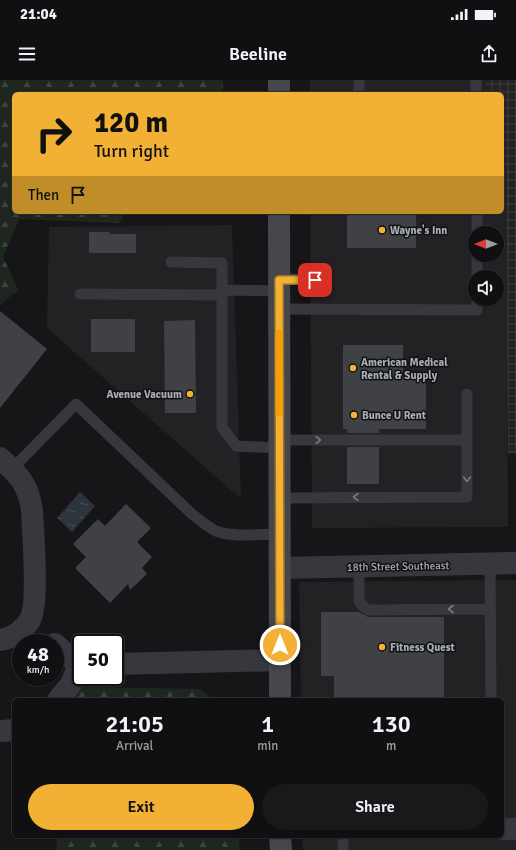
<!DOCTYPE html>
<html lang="en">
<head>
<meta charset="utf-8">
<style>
	:root { --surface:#101012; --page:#19191b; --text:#f1f3f6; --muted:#9c9d9f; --line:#303032; --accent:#f2b134 }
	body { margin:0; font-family:Signika,sans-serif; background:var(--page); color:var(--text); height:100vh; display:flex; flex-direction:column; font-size:15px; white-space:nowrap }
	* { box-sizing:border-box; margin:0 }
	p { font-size:13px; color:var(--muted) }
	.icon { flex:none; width:22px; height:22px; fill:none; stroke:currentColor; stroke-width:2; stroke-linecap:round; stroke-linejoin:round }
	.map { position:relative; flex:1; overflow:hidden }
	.side { position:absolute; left:12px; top:618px; width:492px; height:140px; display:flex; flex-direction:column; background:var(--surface); border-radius:6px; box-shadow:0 1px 3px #0004,0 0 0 1px var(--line) }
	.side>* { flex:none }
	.hud { position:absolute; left:12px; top:12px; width:492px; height:122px; border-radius:6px; box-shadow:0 1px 3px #0004,0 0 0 1px var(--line); background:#f2b134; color:#111; overflow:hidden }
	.needle { width:26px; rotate:270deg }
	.controls { position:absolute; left:468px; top:146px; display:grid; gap:8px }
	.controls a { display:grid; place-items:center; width:36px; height:36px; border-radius:50%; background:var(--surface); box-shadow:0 1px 3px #0004,0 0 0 1px var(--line); font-size:20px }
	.speed { position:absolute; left:12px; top:554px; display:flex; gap:8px; font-size:20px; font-weight:700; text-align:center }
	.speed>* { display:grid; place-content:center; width:52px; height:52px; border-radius:50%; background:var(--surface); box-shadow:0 1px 3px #0004,0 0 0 1px var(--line); line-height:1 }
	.speed small { font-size:10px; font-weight:400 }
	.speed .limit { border:2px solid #111; border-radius:6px; background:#fff; color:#111 }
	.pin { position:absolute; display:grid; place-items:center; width:34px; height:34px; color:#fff; margin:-17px; border-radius:8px; box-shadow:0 2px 6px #0006 }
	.me { position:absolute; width:44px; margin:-22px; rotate:0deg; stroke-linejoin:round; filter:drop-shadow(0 0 3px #0008) }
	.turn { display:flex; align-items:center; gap:14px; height:84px; padding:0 16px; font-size:18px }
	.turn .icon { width:52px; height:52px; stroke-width:2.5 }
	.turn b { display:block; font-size:28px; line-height:34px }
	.then { display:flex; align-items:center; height:38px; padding:0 16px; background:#0003; gap:8px; font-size:15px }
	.eta { display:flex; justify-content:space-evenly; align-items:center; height:68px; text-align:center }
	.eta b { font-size:24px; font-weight:600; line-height:28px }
	.action { display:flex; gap:8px; margin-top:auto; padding:8px 16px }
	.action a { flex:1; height:46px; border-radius:24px; background:var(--accent); color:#111; font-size:16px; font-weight:600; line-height:46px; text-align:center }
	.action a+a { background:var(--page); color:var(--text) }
	.status { display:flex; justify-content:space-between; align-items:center; height:28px; padding:0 20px; background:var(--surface); direction:ltr }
	.status svg { height:11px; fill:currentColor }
	header { display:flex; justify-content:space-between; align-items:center; height:52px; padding:0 16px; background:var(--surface); font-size:18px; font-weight:600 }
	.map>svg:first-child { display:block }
</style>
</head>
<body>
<div class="status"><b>21:04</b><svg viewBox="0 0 49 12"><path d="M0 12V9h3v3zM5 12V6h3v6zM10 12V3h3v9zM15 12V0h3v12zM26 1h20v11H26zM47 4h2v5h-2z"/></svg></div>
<header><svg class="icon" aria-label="menu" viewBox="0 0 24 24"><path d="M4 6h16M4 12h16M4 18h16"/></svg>Beeline<svg class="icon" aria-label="share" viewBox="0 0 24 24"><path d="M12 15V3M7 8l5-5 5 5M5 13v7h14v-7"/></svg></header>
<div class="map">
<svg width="516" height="770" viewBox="0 0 516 770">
	<defs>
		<pattern id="industrial-grid" width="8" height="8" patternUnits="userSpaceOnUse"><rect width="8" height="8" fill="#222225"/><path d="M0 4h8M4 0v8" fill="none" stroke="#3f3f43"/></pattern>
		<pattern id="forest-firs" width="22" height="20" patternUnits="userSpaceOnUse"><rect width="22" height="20" fill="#1e261f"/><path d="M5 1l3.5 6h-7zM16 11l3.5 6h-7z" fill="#3c433d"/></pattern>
		<pattern id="water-ripples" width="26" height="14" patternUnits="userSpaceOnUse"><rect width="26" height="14" fill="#2c353c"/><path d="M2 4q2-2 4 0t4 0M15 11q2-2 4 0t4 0" fill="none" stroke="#485056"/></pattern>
	</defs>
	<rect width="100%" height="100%" fill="#161618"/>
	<path fill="#222225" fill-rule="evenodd" d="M310 0H486V14H310Z
		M502 85H506L508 447 312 448 310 132H502ZM475 153H497V175H475ZM475 197H497V219H475Z
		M232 145 241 419 47 248 49 147Z
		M516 500V770H303L302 756H502V620H301L299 502Z"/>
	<path fill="url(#industrial-grid)" d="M486 0H516V374H508L506 103V85H502V14H486Z"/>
	<path fill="url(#forest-firs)" d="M0 0H223V14H14V132H124L120 143 19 139 3 177 18 210 0 225Z
		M77 607 200 609 214 620H67Z
		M56 756H240L239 770H57Z"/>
	<path fill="url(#water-ripples)" d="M80 412 95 426 72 452 57 438Z"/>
	<path fill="#404145" d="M347 132H416V168H347Z
		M89 152H110V154H136V173H89Z
		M0 231 47 269 0 328Z
		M91 239H135V272H91Z
		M195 240 196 333H165L164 241Z
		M343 265H403V293H426V349H379V353H347V349H343Z
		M347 367H379V404H347Z
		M126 424 151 448 137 462 152 477 142 488 147 494 130 510 128 504 110 523 75 488 86 477 73 464 98 439 105 446Z
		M321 532H359L368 537H444V620H334V596H321Z"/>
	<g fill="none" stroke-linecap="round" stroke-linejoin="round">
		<path stroke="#37383d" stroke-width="11" d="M359 0V14
			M476 0V14
			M477 153V132
			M171 182 222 183V215
			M477 197V175
			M279 199H315
			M222 210 279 211
			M80 214 222 215V347L236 366 279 368
			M279 229 477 230V219
			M279 360H467
			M12 389 76 324 193 435C200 440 208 447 216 451 235 458 259 454 279 454
			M279 418 467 417V314
			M490 484 491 620
			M359 486V521L363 526 368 530 490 529
			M343 770V756"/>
		<path stroke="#37383d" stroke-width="22" d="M0 378C19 395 28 404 32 430 33 452 39 524 30 540 23 551 12 558 0 560
			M280 488 516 483
			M55 564 79 585H81
			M115 584 280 580
			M58 620 71 604 79 585
			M0 651 14 650
			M502 749H516"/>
		<path stroke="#45474d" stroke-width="22" d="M279 0V14
			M279 132 280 620
			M280 756 281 770"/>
	</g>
	<defs><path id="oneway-chevron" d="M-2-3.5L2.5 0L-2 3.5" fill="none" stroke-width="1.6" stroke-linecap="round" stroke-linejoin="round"/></defs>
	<g stroke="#757881">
		<use href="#oneway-chevron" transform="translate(318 360)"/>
		<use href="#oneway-chevron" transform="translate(467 399) rotate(90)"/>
		<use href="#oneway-chevron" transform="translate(356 417) rotate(180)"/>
		<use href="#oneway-chevron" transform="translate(451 529) rotate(180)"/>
	</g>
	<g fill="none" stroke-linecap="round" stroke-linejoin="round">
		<defs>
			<path id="route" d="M280 565 279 200H315"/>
		</defs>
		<use href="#route" stroke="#9d7322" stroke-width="10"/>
		<use href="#route" stroke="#f2b134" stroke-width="7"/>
		<path stroke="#f59e0b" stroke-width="7" d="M279 253V333"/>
	</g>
	<g fill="#f2b134" stroke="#111113" stroke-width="1.5">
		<circle cx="382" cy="150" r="4"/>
		<circle cx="353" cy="288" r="4"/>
		<circle cx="190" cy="314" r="4"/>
		<circle cx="354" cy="335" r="4"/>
		<circle cx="382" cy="567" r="4"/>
	</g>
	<g text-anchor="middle" stroke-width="3" stroke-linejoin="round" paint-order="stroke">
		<g font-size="11" font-weight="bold" fill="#a8adb8" stroke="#111113" text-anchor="start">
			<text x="390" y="154">Wayne's Inn</text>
			<text x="361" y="286">American Medical<tspan x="361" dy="13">Rental &amp; Supply</tspan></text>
			<text x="182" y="318" text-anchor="end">Avenue Vacuum</text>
			<text x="362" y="339">Bunce U Rent</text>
			<text x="390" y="571">Fitness Quest</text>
		</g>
		<g font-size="11" fill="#a8adb8" stroke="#111113">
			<text transform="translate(398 486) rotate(-1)" y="4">18th Street Southeast</text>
		</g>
	</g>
</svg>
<div class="controls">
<a><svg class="needle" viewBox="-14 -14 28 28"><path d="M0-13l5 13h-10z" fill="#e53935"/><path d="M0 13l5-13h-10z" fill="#9c9d9f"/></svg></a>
<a><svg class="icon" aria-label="sound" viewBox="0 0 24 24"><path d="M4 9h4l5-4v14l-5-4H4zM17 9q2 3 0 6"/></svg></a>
</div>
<div class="speed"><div>48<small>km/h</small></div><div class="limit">50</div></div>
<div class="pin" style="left:315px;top:200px;background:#d93025"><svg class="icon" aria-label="arrive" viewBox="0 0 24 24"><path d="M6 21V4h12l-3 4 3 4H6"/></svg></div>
<svg class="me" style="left:280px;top:565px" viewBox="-20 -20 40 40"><circle r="17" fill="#f2b134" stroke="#fff" stroke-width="3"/><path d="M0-11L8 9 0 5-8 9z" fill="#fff"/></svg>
<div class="hud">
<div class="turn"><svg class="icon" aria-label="right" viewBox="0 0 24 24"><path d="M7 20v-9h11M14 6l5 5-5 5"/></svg><div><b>120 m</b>Turn right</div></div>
<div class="then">Then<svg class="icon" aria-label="arrive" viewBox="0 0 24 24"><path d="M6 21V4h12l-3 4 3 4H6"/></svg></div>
</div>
<section class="side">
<div class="eta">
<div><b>21:05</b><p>Arrival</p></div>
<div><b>1</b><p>min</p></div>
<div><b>130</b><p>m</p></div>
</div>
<div class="action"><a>Exit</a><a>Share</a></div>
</section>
</div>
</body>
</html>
